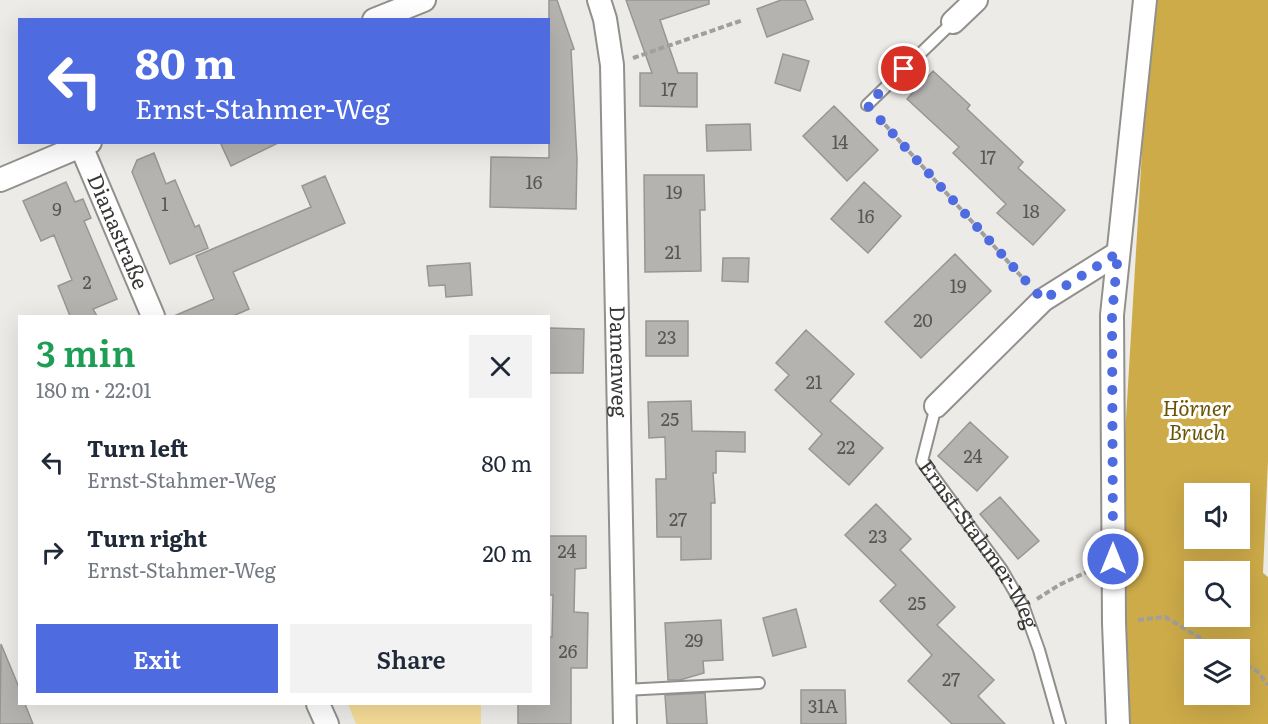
<!DOCTYPE html>
<html lang="en">
<head>
<meta charset="utf-8">
<style>
	:root { --surface:#fff; --page:#f2f2f3; --text:#1f2937; --muted:#747a83; --accent:#4f6be0 }
	body { margin:0; font-family:Literata,serif; background:var(--page); color:var(--text); height:100vh; display:flex; flex-direction:column; font-size:22px; white-space:nowrap }
	* { box-sizing:border-box; margin:0 }
	p { font-size:20px; color:var(--muted) }
	.icon { flex:none; width:33px; height:33px; fill:none; stroke:currentColor; stroke-width:2; stroke-linecap:round; stroke-linejoin:round }
	.map { position:relative; flex:1; overflow:hidden }
	.drawer { position:absolute; left:18px; top:315px; width:532px; height:390px; display:flex; flex-direction:column; background:var(--surface); border-radius:0px; box-shadow:0 6px 24px #0002 }
	.drawer>* { flex:none }
	.banner { position:absolute; left:18px; top:18px; width:532px; height:126px; border-radius:0px; box-shadow:0 6px 24px #0002; background:#4f6be0; color:#fff; overflow:hidden }
	.tools { position:absolute; left:1184px; top:483px; display:grid; gap:12px }
	.tools a { display:grid; place-items:center; width:66px; height:66px; border-radius:0px; background:var(--surface); box-shadow:0 6px 24px #0002; font-size:30px }
	.pin { position:absolute; display:grid; place-items:center; width:51px; height:51px; color:#fff; margin:-26px; border:3px solid #fff; border-radius:50%; box-shadow:0 2px 6px #0007 }
	.me { position:absolute; width:66px; margin:-33px; rotate:0deg; stroke-linejoin:round; filter:drop-shadow(0 0 4px #0008) }
	.turn { display:flex; align-items:center; gap:21px; height:126px; padding:0 18px; font-size:27px }
	.turn .icon { width:78px; height:78px; stroke-width:2.5 }
	.turn b { display:block; font-size:42px; line-height:51px }
	.round { display:grid; place-items:center; flex:none; width:63px; height:63px; border-radius:0px; background:var(--page) }
	.summary { display:flex; align-items:center; justify-content:space-between; height:102px; padding:0 18px }
	h1 { font-size:36px; font-weight:600; line-height:45px; color:#1e9e55 }
	.cta { display:flex; gap:12px; margin-top:auto; padding:12px 18px }
	.cta a { flex:1; height:69px; border-radius:0px; background:var(--accent); color:#fff; font-size:24px; font-weight:600; line-height:69px; text-align:center }
	.cta a+a { background:var(--page); color:var(--text) }
	ul { padding:0; list-style:none }
	li { display:flex; align-items:center; gap:18px; height:90px; padding:0 18px }
	li div { flex:1 }
	li b { display:block; font-size:22px }
	li em { font-style:normal }
	.map>svg:first-child { display:block }
</style>
</head>
<body>
<div class="map">
<svg width="1268" height="724" viewBox="0 0 1268 724">
	<rect width="100%" height="100%" fill="#edebe8"/>
	<path fill="#f6dc97" d="M348 704H481V724H356Z"/>
	<path fill="#cdab49" fill-rule="evenodd" d="M1151 0H1268V461L1263 573 1268 577V724H1110L1108 720ZM1194 494H1239V538H1194ZM1194 572H1239V616H1194ZM1194 650H1239V694H1194Z"/>
	<path fill="#b4b3b0" stroke="#979693" stroke-width="1.5" d="M549 0H557L574 49 571 50 577 159 576 209 490 207 491 157 549 158Z
		M626 0H709V4L660 20 678 73H697V107L640 106V73H652Z
		M781 0H805L813 19 767 37 757 9Z
		M783 54 809 61 800 91 775 83Z
		M933 71 970 105 967 109 1023 162 1018 168 1065 210 1033 245 997 213 1006 204 953 153 959 147 907 99Z
		M834 106 878 150 847 181 803 136Z
		M750 124 751 150 707 151 706 125Z
		M220 142H280L231 166Z
		M154 153 166 184 175 180 195 227 199 225 208 248 170 264 132 172 137 160Z
		M644 175H704L705 210H700L701 271 645 272Z
		M325 176 345 223 233 272 249 309 233 316H174L214 299 196 256 311 207 302 186Z
		M66 182 75 202 83 199 91 218 84 221 117 299 93 309 97 316H70L58 286 72 280 54 235 41 241 23 201Z
		M864 182 901 216 868 253 831 219Z
		M955 254 991 291 921 358 885 322Z
		M723 258H749L748 282 722 281Z
		M470 263 472 295 446 297 445 285 429 286 427 266Z
		M646 321H688V356H646Z
		M549 328 584 329 583 373H549Z
		M806 330 854 374 830 401 883 448 849 485 809 449 822 434 775 390 789 375 776 363Z
		M691 401 692 431 745 432V452L716 451V473H713L715 503H711V559L681 560V537H657L656 479H666L665 437 649 438 648 402Z
		M970 422 1008 457 977 491 938 456Z
		M1000 497 1039 541 1018 559 980 514Z
		M876 504 911 539 900 550 955 607 937 625 994 680 978 696 1005 724H952L908 681 932 655 880 601 896 585 845 535Z
		M549 536H586V568L575 569 574 612 588 613 587 668H571V724H518V704H549V637H552L553 595H549Z
		M796 609 806 647 773 656 763 618Z
		M721 620 723 660 703 661 704 673 680 680H668L665 623Z
		M1 644 20 690V704H25L33 724H0Z
		M801 690H845L846 724H801Z
		M705 693 707 724H667L665 695Z"/>
	<g fill="none" stroke-linecap="round" stroke-linejoin="round">
		<defs>
			<g id="lane">
				<path d="M867 105 953 22"/>
				<path id="s1" d="M936 406 922 461 1002 570 1024 608 1039 650 1060 724"/>
				<path d="M624 690 759 683"/>
			</g>
			<g id="street">
				<path id="s2" d="M599 0 605 19 612 65 625 724"/>
				<path d="M374 20 424 0"/>
				<path d="M953 22 976 0"/>
				<path id="s3" d="M81 146 153 316"/>
				<path d="M0 180 90 142"/>
				<path d="M936 406 1043 300 1118 253"/>
				<path d="M318 704 327 724"/>
				<path d="M1118 724 1114 623 1112 315 1145 0"/>
			</g>
		</defs>
		<use href="#lane" stroke="#91908c" stroke-width="14"/>
		<use href="#street" stroke="#91908c" stroke-width="26"/>
		<path stroke="#a09f9c" stroke-width="4" stroke-dasharray="6 3" stroke-linecap="butt" d="M633 58 743 20
			M879 118 1028 284
			M1037 599 1059 585 1091 570
			M1138 620 1165 617 1221 650
			M1239 660 1258 672 1268 685"/>
		<use href="#lane" stroke="#fff" stroke-width="10"/>
		<use href="#street" stroke="#fff" stroke-width="22"/>
	</g>
	<g fill="none" stroke-linecap="round" stroke-linejoin="round">
		<path stroke="#4f6be0" stroke-width="10" stroke-dasharray="0 18" d="M904 69 867 105 1043 300 1118 253 1112 315 1113 559"/>
	</g>
	<g text-anchor="middle" stroke-width="6" stroke-linejoin="round" paint-order="stroke">
		<g font-size="18" fill="#575754">
			<text x="669" y="96">17</text>
			<text x="840" y="149">14</text>
			<text x="988" y="164">17</text>
			<text x="534" y="189">16</text>
			<text x="674" y="199">19</text>
			<text x="165" y="211">1</text>
			<text x="57" y="216">9</text>
			<text x="1031" y="218">18</text>
			<text x="866" y="223">16</text>
			<text x="673" y="259">21</text>
			<text x="87" y="289">2</text>
			<text x="958" y="293">19</text>
			<text x="923" y="327">20</text>
			<text x="667" y="344">23</text>
			<text x="814" y="389">21</text>
			<text x="670" y="426">25</text>
			<text x="846" y="454">22</text>
			<text x="973" y="463">24</text>
			<text x="678" y="526">27</text>
			<text x="878" y="543">23</text>
			<text x="567" y="558">24</text>
			<text x="917" y="610">25</text>
			<text x="694" y="647">29</text>
			<text x="568" y="658">26</text>
			<text x="951" y="686">27</text>
			<text x="823" y="713">31A</text>
		</g>
		<g font-size="21" fill="#383836" stroke="#fff">
			<text dy="7" stroke="none"><textPath href="#s3" startOffset="93">Dianastraße</textPath></text>
			<text dy="7" stroke="none"><textPath href="#s2" startOffset="363">Damenweg</textPath></text>
			<text dy="7" stroke="none"><textPath href="#s1" startOffset="158">Ernst-Stahmer-Weg</textPath></text>
		</g>
		<g font-size="21" font-style="italic" fill="#6a5303" stroke="#fff">
			<text x="1197" y="416">Hörner<tspan x="1197" dy="24">Bruch</tspan></text>
		</g>
	</g>
</svg>
<div class="tools">
<a><svg class="icon" aria-label="sound" viewBox="0 0 24 24"><path d="M4 9h4l5-4v14l-5-4H4zM17 9q2 3 0 6"/></svg></a>
<a><svg class="icon" aria-label="search" viewBox="0 0 24 24"><circle cx="10" cy="10" r="6"/><path d="M15 15l6 6"/></svg></a>
<a><svg class="icon" aria-label="layers" viewBox="0 0 24 24"><path d="M12 4l9 5-9 5-9-5zM3 14l9 5 9-5"/></svg></a>
</div>
<div class="pin" style="left:904px;top:69px;background:#d93025"><svg class="icon" aria-label="arrive" viewBox="0 0 24 24"><path d="M6 21V4h12l-3 4 3 4H6"/></svg></div>
<svg class="me" style="left:1113px;top:559px" viewBox="-20 -20 40 40"><circle r="17" fill="#4f6be0" stroke="#fff" stroke-width="3"/><path d="M0-11L8 9 0 5-8 9z" fill="#fff"/></svg>
<div class="banner">
<div class="turn"><svg class="icon" aria-label="left" viewBox="0 0 24 24"><path d="M17 20v-9H6M10 6l-5 5 5 5"/></svg><div><b>80 m</b>Ernst-Stahmer-Weg</div></div>
</div>
<section class="drawer">
<div class="summary"><div><h1>3 min</h1><p>180 m · 22:01</p></div><a class="round"><svg class="icon" aria-label="close" viewBox="0 0 24 24"><path d="M6 6l12 12M18 6L6 18"/></svg></a></div>
<ul>
<li><svg class="icon" aria-label="left" viewBox="0 0 24 24"><path d="M17 20v-9H6M10 6l-5 5 5 5"/></svg><div><b>Turn left</b><p>Ernst-Stahmer-Weg</p></div><em>80 m</em></li>
<li><svg class="icon" aria-label="right" viewBox="0 0 24 24"><path d="M7 20v-9h11M14 6l5 5-5 5"/></svg><div><b>Turn right</b><p>Ernst-Stahmer-Weg</p></div><em>20 m</em></li>
</ul>
<div class="cta"><a>Exit</a><a>Share</a></div>
</section>
</div>
</body>
</html>
